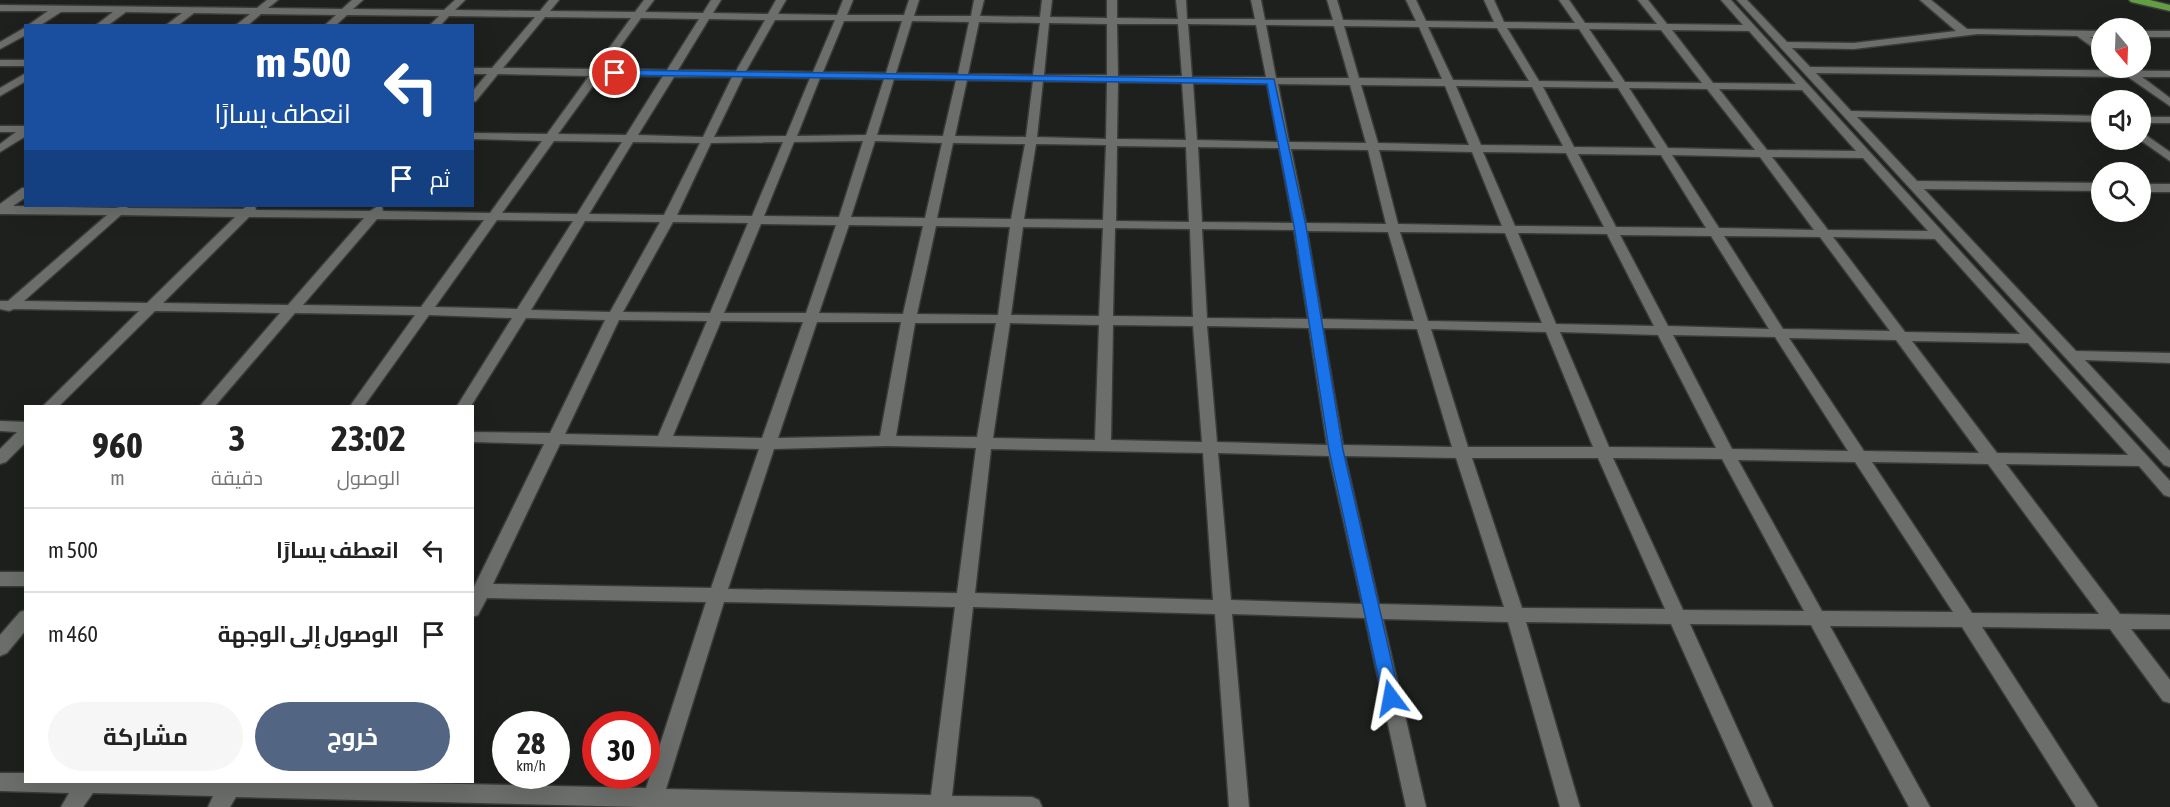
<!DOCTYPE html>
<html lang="ar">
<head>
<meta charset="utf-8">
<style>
	:root { --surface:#fff; --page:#f6f6f6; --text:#222; --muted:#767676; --line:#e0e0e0; --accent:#526684 }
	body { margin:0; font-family:"Asap Condensed",Cairo,sans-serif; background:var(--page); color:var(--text); direction:rtl; height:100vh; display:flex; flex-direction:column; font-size:22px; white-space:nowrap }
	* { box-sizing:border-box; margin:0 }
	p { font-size:20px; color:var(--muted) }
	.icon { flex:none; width:33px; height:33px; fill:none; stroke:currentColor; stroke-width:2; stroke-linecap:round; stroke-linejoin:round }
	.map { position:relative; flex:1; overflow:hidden; direction:ltr }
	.drawer { position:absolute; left:24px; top:405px; width:450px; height:378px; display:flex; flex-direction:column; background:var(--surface); border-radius:0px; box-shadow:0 6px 24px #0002; direction:rtl }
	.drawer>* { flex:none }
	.hud { position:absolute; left:24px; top:24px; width:450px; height:183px; border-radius:0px; box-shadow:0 6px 24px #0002; direction:rtl; background:#1a4fa0; color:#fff; overflow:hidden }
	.needle { width:39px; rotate:161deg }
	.buttons { position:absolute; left:2091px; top:18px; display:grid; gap:12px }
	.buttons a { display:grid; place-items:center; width:60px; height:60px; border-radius:50%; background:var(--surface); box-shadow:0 6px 24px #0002; font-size:30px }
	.speed { position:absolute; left:492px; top:711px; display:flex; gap:12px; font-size:30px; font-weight:700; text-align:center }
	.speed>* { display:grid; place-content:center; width:78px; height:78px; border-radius:50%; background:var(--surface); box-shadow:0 6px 24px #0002; line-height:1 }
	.speed small { font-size:15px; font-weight:400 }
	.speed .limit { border:9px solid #d22; background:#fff; color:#111 }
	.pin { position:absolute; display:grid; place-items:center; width:51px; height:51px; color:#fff; margin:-26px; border:3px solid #fff; border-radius:50%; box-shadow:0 2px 6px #0007 }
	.me { position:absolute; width:66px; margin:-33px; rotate:347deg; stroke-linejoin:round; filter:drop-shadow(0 0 4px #0008) }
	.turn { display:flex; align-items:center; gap:21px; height:126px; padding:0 24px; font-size:27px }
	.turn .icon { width:78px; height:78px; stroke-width:2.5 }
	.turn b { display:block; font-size:42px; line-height:51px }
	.then { display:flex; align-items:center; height:57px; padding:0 24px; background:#0003; gap:12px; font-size:22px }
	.eta { display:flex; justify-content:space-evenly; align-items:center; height:102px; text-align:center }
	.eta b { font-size:36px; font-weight:700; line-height:42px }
	.cta { display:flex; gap:12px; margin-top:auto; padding:12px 24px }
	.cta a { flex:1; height:69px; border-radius:36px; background:var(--accent); color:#fff; font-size:24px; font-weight:700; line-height:69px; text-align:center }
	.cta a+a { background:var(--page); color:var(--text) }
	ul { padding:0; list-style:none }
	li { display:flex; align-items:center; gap:18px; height:84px; padding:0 24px; border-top:2px solid var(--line) }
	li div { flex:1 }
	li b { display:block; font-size:22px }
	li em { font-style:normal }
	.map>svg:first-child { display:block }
</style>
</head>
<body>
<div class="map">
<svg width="2170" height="807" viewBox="0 0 2170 807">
	<rect width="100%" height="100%" fill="#1d201c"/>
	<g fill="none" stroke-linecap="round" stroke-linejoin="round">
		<defs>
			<path id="minor" d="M267 0H278L268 8 342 9 352 0H363L353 9 444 10 455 0H465L455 10 540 11 549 0H559L550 11 635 12 644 0H654L645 12 703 13 711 0H721L713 13 768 14 776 0H786L778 14 837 15 843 0H853L847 15H904L909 0H919L914 16H971L974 0H984L980 16 1040 17 1042 0H1052L1050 17 1107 18V0H1117V18L1178 19 1176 0H1186L1187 19H1255L1251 0H1261L1265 20H1333L1327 0H1337L1343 20 1416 21 1406 0H1416L1426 21 1494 22 1484 0H1494L1504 22 1575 23 1559 0H1569L1585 23 1657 24 1638 0H1648L1667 24 1743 25 1721 0H1731L2170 481V497L2164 495 2139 466 2006 464 2120 614 2170 615V629H2131L2170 680V703L2163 701 2110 629 1982 627 2098 807H2076L1962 627 1830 626 1930 807H1909L1811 625 1690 624 1773 807H1753L1671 624 1526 622 1580 807H1560L1508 622 1383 619 1426 807H1406L1365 618 1232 614 1249 807H1229L1215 614 973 607 952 796 1032 797 1039 800 1042 807H640L236 797 230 807H208L213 796 93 793 83 807H61L69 793 0 791V773H26V782H363L646 788 706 602 487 598 478 615 472 617V591L544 444 472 442V432L550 433 605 320 526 318 471 406H457L512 318 429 315 364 406H350L415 315 295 313 215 406H200L280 313 155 311 59 406H43L139 311 14 309 9 311 0 309V301H8L107 215 0 214V204L22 188H26V197L13 206 115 208 126 206 128 208 243 209 247 206H255L256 210 370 211 378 206 382 207 383 211 490 213 542 141 472 139V133L547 134 589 76 498 74 476 101 472 102V92L487 74H472V68H492L535 17 449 16 440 26H429L439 16 347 15 335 26H324L336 15 261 14 247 26H235L250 14 194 13 177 26H165L182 13 126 12 107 26H95L113 12H61L39 26H27L48 11H0V5L257 8ZM545 17 631 18 594 69 503 68ZM641 18 699 19 667 70 604 69ZM709 19 765 20 736 71 678 70ZM775 20H835L813 72 746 71ZM844 21H902L886 73 823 72ZM912 21 969 22 958 74 896 73ZM979 22 1040 23 1033 75 968 74ZM1049 23 1107 24V75H1044ZM1117 24H1178L1182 76H1118ZM1188 24 1256 25 1266 77H1192ZM1266 25 1334 26 1349 78H1276ZM1344 26 1419 27 1442 79 1359 78ZM1428 27 1497 28 1529 81 1453 80ZM1507 28 1579 29 1614 82 1539 81ZM1589 29 1661 30 1702 83 1625 82ZM1672 30 1749 31 1796 84 1713 83ZM600 76H663L626 135 558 134ZM674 77H732L703 137 638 135ZM743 77 810 78 786 136 714 137ZM820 78 884 79 866 135 797 136ZM894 79 956 80 943 136 877 135ZM967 80 1033 81 1026 137 955 136ZM1043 81 1107 82 1106 139 1037 137ZM1118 82 1182 83 1186 140 1117 139ZM1193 83 1267 84 1278 142 1197 140ZM1278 84 1350 85 1366 143 1289 142ZM1361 85 1445 86 1469 145 1378 143ZM1456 86 1532 87 1563 146 1481 145ZM1543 87 1618 88 1656 148 1574 147ZM1629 88 1707 89 1755 150 1668 148ZM1719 89 1802 90 1856 151 1767 150ZM554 141 622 142 577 214 502 213ZM863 141 839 217 764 216 794 142ZM875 141 942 143 925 218 851 217ZM633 142 700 143 664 215 589 214ZM783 142 752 216 677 215 711 143ZM953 143 1025 144 1011 219 937 218ZM1036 144 1106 145 1103 220 1024 219ZM1117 146 1186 147 1189 222 1116 221ZM1198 147 1279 148 1293 223 1202 222ZM1291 149 1368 150 1386 224 1306 223ZM1379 150 1472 152 1502 226 1398 224ZM1483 152 1566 153 1604 227 1515 226ZM1578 154 1661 155 1706 228 1616 227ZM1672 155 1760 157 1814 230 1719 228ZM1772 157 1863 158 1928 231 1828 230ZM121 215 235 217 147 303 24 301ZM249 217 364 218 288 305 163 303ZM377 219 484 220 421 307 303 305ZM497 220 573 221 517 309 435 307ZM585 221 660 222 610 312 531 310ZM673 222 748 223 710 313 623 312ZM761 224 836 225 806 313H724ZM849 225 923 226 903 314 819 313ZM936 226 1010 227 998 315 917 314ZM1023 227 1103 228 1099 316 1011 315ZM1115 228 1190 229 1193 317 1113 316ZM1202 229 1294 230 1308 319 1207 318ZM1307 231 1388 232 1414 321 1322 319ZM1400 232 1505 233 1542 323 1428 321ZM1518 233 1607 234 1654 326 1556 324ZM1620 235 1711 236 1769 329 1668 326ZM1724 236 1820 237 1890 331 1783 329ZM1833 237 1935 239 2020 334 1905 332ZM619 320 707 321 658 436 565 434ZM721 321 803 322 762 438 673 436ZM817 322H901L880 436 778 438ZM915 323H996L977 437 896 436ZM1010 323 1099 325 1095 440 993 438ZM1113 325 1193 326 1202 442 1111 440ZM1207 326 1309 328 1327 445 1217 442ZM1323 328 1417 329 1452 447 1343 445ZM1431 329 1546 332 1593 447H1468ZM1560 332 1658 335 1716 448 1609 447ZM1673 335 1775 337 1848 451 1732 449ZM1789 338 1896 340 1979 453 1864 451ZM1912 341 2028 343 2128 455 1997 453ZM560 444 759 449 711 588 493 584ZM887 446 976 448 957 593 728 589 774 449ZM991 449 1203 453 1213 600 975 593ZM1218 453 1329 456 1362 604 1231 600ZM1345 456 1456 458 1504 607 1379 604ZM1472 458H1598L1665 609 1522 608ZM1613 458 1722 459 1804 611 1683 610ZM1738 460 1855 462 1953 612 1822 611ZM1872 462 1988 464 2099 614 1972 613ZM724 602 955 607 931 795 666 789Z
				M1737 0H1747L1787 42 1854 43 1956 31 1920 0H1931L1967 29 2102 31V37H2090L2102 46V54L2077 36 1978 34 1854 49 1792 48 1810 67 2170 71V77H2142L2170 98V106L2128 77 1816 73 1851 111 2102 116V122L1857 117 1917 181 2102 183V191L1924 189 2076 351 2170 353V363L2085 360 2170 451V467L2164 465Z
				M26 27V35L0 49V42Z
				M2140 31H2170V37H2140Z
				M0 60H26V66H0Z
				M26 73V81L0 96V88Z
				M2140 117H2170V123H2140Z
				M0 126H26V136L0 152V144L16 132H0Z
				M2140 131 2170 152V161L2140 140Z
				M2140 184H2170V192H2140Z
				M0 421 26 422V442L6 462 0 464V449L17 432 0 431Z
				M0 572H26V586H0Z
				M26 610V630L7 653 0 656V635L20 612Z"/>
			<path id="trunk" d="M2129 0H2150L2170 5V11L2131 2Z"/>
		</defs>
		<use href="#minor" stroke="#383b38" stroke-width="3"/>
		<use href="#trunk" stroke="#383b38" stroke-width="3"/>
		<use href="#minor" fill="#6b6e6a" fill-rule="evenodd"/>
		<use href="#trunk" fill="#649e42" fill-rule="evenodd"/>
	</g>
	<path fill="#1a73e8" stroke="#114b97" stroke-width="1.5" d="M615 70 1274 79 1306 226 1343 450 1400 698 1398 704 1391 706 1385 704 1383 698 1329 450 1294 226 1267 84 611 75 610 73Z"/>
</svg>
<div class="buttons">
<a><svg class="needle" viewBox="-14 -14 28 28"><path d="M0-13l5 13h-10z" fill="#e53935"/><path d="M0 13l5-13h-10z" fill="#767676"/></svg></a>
<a><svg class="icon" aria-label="sound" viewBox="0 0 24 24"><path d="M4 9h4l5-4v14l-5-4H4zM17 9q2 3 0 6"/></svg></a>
<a><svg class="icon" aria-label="search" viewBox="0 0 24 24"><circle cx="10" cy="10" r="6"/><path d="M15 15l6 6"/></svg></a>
</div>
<div class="speed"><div>28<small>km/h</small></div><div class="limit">30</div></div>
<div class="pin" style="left:615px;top:73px;background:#d93025"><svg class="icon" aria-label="arrive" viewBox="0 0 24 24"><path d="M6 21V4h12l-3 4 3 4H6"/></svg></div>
<svg class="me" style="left:1391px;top:698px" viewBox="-20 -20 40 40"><path d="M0-17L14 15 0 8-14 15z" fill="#1a73e8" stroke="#fff" stroke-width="4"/></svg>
<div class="hud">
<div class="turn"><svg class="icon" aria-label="left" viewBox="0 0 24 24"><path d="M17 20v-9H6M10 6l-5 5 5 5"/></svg><div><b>500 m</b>انعطف يسارًا</div></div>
<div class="then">ثم<svg class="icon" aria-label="arrive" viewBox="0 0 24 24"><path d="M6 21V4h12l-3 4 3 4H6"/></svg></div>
</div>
<section class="drawer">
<div class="eta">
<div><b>23:02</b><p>الوصول</p></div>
<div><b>3</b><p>دقيقة</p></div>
<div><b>960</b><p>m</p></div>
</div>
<ul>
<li><svg class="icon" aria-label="left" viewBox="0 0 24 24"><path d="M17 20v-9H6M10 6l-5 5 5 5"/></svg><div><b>انعطف يسارًا</b></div><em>500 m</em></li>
<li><svg class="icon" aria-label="arrive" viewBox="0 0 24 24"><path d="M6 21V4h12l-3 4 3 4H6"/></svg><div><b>الوصول إلى الوجهة</b></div><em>460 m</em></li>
</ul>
<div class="cta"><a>خروج</a><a>مشاركة</a></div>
</section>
</div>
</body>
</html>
